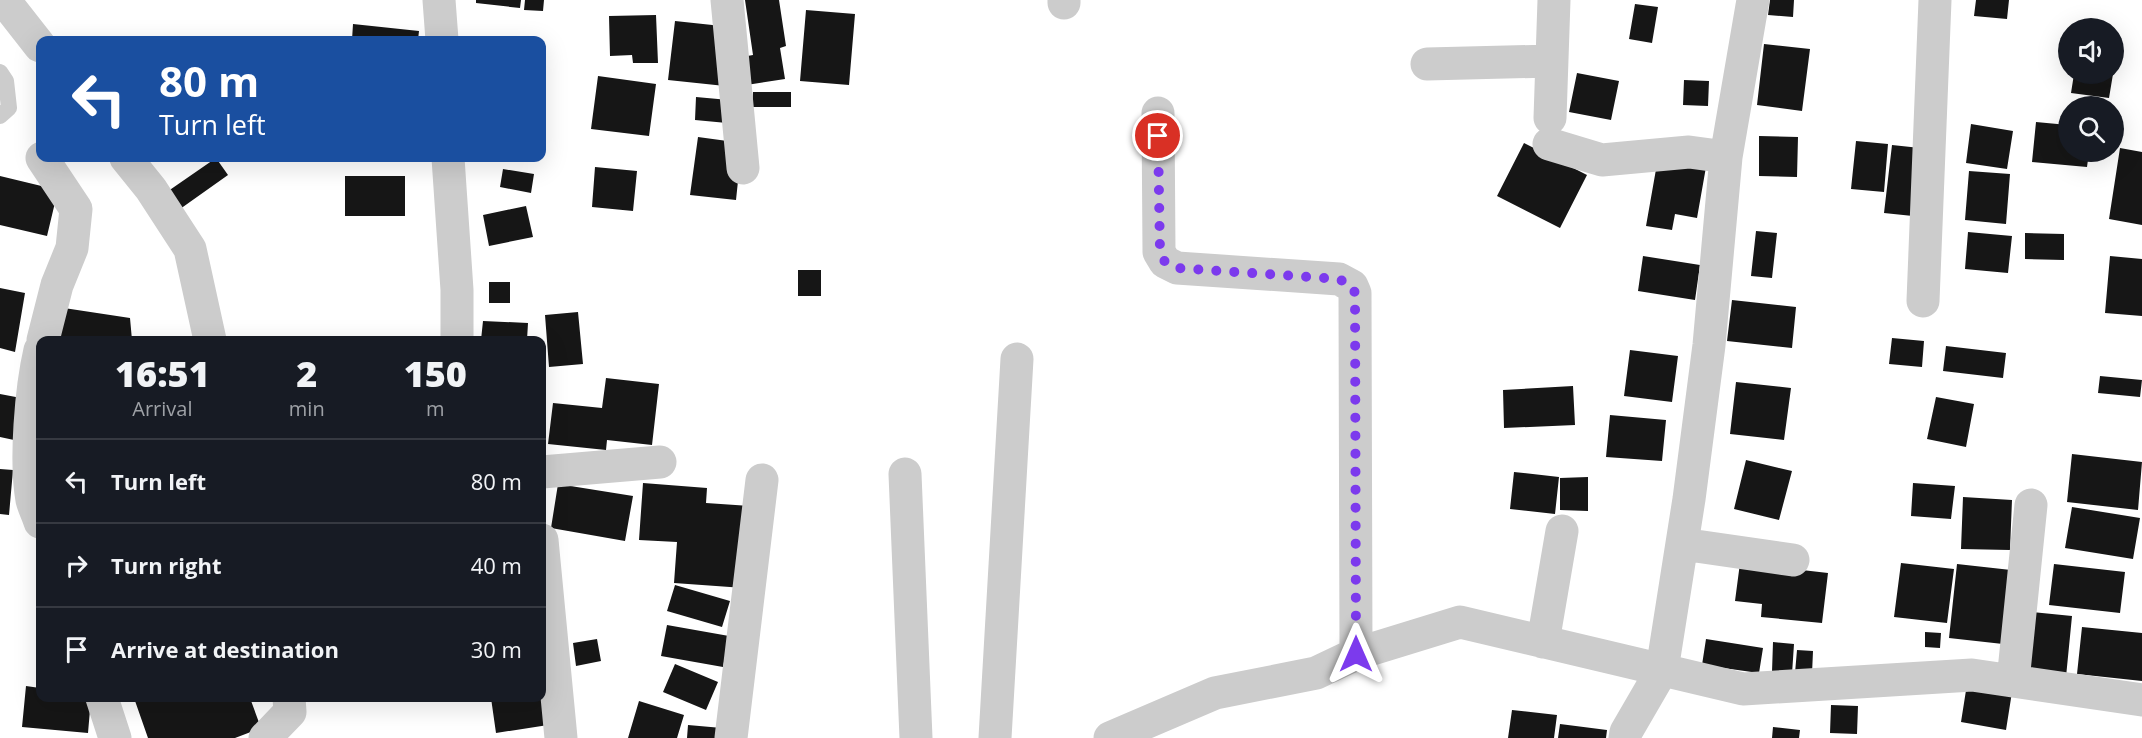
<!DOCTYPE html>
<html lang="en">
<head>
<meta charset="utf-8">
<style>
	:root { --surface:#171b24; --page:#20242c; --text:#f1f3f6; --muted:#9ea1a6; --line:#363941 }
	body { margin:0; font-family:"Open Sans",sans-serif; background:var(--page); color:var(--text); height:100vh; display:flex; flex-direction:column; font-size:22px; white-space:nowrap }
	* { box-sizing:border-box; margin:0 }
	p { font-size:20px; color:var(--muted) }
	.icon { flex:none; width:33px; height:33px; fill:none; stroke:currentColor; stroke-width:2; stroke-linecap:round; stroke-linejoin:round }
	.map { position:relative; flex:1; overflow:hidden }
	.panel { position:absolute; left:36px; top:336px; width:510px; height:366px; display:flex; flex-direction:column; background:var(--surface); border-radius:12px; box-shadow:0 6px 24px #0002 }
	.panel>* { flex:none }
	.hud { position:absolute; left:36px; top:36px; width:510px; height:126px; border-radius:12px; box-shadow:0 6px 24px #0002; background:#1a4fa0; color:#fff; overflow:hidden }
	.tools { position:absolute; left:2058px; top:18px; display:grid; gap:12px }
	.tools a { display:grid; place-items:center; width:66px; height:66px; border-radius:50%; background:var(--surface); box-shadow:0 6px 24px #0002; font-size:30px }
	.pin { position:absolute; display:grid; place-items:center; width:51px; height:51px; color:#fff; margin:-26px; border:3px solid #fff; border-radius:50%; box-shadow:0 2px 6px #0007 }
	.me { position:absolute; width:66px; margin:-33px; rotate:0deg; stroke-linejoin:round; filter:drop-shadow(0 0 4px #0008) }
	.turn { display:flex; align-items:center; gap:21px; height:126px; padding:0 24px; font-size:27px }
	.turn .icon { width:78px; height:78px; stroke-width:2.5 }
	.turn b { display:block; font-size:42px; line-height:51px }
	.eta { display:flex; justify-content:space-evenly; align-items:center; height:102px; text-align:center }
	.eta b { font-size:36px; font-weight:800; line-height:42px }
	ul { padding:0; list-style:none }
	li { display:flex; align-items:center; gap:18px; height:84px; padding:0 24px; border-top:2px solid var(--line) }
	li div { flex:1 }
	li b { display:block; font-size:22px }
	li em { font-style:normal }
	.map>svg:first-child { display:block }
</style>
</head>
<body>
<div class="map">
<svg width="2142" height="738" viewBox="0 0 2142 738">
	<rect width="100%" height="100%" fill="#fff"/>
	<path fill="#161616" d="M476 0H521L520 8 476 3Z
		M525 0H544L543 11 524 10Z
		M745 0H779L786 46 780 48 785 79 740 86 736 58 753 55Z
		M1770 0H1794L1793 17 1768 15Z
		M1976 0H2009L2007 19 1974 16Z
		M1635 4 1658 7 1652 43 1629 39Z
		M806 10 855 14 849 85 800 81Z
		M656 15 658 63H633L632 55 610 56 609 16Z
		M675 21 731 27 725 86 668 80Z
		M353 24 419 31 418 40H352Z
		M1764 44 1810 49 1802 111 1757 105Z
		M1577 73 1619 81 1611 120 1569 112Z
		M2074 74H2113L2109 98 2071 93Z
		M598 76 656 84 649 136 591 129Z
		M1684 80 1709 81 1708 106 1683 105Z
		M753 92H791V107H752Z
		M696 97 729 100 727 123 695 120Z
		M2036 122 2068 125V152H2089L2087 167 2032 162Z
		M1971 124 2013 131 2007 169 1966 163Z
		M1759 136 1798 137 1797 177 1759 176Z
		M698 137 742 143 736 200 690 195Z
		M1856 141 1888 144 1884 192 1851 189Z
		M1524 143 1587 175 1560 228 1497 196Z
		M1892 145 1939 150 1932 218 1884 213Z
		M2120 148 2142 152V225L2109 219Z
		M216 158 228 175 173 214 161 196Z
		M1658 158 1706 167 1697 218 1675 214 1672 230 1646 226Z
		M595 167 637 171 633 211 592 207Z
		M503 169 534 174 531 193 500 187Z
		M1969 171 2010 174 2006 224 1965 220Z
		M0 176 58 190 47 236 0 225Z
		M345 176H405V216H345Z
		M526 206 533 237 489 246 483 215Z
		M1756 231 1777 233 1772 278 1751 276Z
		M1968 232 2012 236 2008 273 1965 269Z
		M2025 233 2064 234V260L2025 259Z
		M1643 256 1700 265 1695 300 1638 291Z
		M2110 256 2142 259V316L2105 313Z
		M798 270H821V296H798Z
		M489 282H510V303H489Z
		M0 288 25 293 15 352 0 348Z
		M1732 300 1796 307 1792 348 1727 341Z
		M64 308 130 318 132 340H55Z
		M578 312 583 364 549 367 545 315Z
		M483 321 528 323 527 340H481Z
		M1892 338 1924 341 1922 367 1889 364Z
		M1946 346 2006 353 2003 378 1943 371Z
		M1630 350 1678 356 1672 402 1624 396Z
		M2100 376 2142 380 2140 397 2098 393Z
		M606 378 659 384 652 445 607 440 606 450 548 444 553 403 602 408Z
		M1736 382 1791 388 1784 440 1730 434Z
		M1573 386 1575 425 1504 428 1503 390Z
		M0 394 21 398 14 440 0 437Z
		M1936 397 1974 404 1966 447 1927 439Z
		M1610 415 1666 420 1662 461 1606 457Z
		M2072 454 2142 462 2138 510 2067 502Z
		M1746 460 1792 471 1779 520 1734 509Z
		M0 469 13 470 9 515 0 514Z
		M1514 472 1559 477 1555 514 1510 509Z
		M1588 477V511L1560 510V478Z
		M643 483 707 488 706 503 750 506 744 588 674 583 677 542 639 540Z
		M1913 483 1955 486 1951 519 1911 516Z
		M558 484 633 496 625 541 551 528Z
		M1963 497 2012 500 2010 550 1961 549Z
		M2072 507 2140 518 2133 559 2065 548Z
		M1740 563 1828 573 1822 623 1761 617 1762 604 1735 601Z
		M1901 563 1954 569 1947 623 1894 617Z
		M1957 564 2020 571 2012 645 1949 638Z
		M2054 564 2125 572 2120 613 2049 605Z
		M675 585 730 601 722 627 667 611Z
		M2032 612 2072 616 2066 677 2027 673Z
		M667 625 729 636 723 667 661 656Z
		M2082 627 2142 633V681L2077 674Z
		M1925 632 1941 633 1940 648 1925 647Z
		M597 639 601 661 576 666 573 643Z
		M1706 639 1763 648 1759 673 1702 665Z
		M1773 642 1794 644 1792 674 1772 672Z
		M1797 650 1813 651 1812 674 1795 673Z
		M675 664 718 682 706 710 663 692Z
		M1967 684 2012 692 2006 730 1961 722Z
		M26 686 40 688V698H91L88 733 22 727Z
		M134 698H250L261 728 235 738H148Z
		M491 698H542L548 725 496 733Z
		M639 701 684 715 677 738H628Z
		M1831 705 1858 706 1857 734 1830 733Z
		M1512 710 1557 715 1554 738H1508Z
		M1560 724 1607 730 1606 738H1558Z
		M688 725 722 728 721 738H687Z
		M1773 727 1800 730 1799 738H1772Z"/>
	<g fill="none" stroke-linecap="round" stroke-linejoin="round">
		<path stroke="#ccc" stroke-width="16" d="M0 72 6 81 9 108 0 116"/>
		<path stroke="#ccc" stroke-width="33" d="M4 0 40 46
			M439 0 442 40
			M727 0 743 168
			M1064 0V3
			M1427 64 1551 61
			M1158 113 1159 252 1165 262 1177 268 1339 279 1352 286 1355 293 1356 654
			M1550 118 1554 0
			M1549 144 1602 160 1689 152 1726 157
			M42 158 76 209 72 248 57 285 43 340
			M126 158 151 189 190 249 210 340
			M448 158 457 290V340
			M1923 301 1935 0
			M40 350C31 389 25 461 32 500 34 508 38 515 40 522
			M542 472 660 462
			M905 474 916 738
			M542 540 561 738
			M1682 544 1793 560
			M1543 642 1562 531
			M2013 681 2031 505
			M102 698 115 738
			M265 738 290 712 289 698
			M731 738 762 480
			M995 738 1017 359
			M1110 738 1215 693 1316 673 1356 654 1460 622 1743 689 1972 675 2142 700
			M1625 738 1626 732 1662 670 1689 499 1709 345 1726 157 1753 0"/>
	</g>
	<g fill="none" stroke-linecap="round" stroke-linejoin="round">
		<path stroke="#7c3aed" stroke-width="10" stroke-dasharray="0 18" d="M1158 136 1160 252 1165 262 1177 268 1339 279 1352 286 1355 293 1356 654"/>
	</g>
</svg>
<div class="tools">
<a><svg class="icon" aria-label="sound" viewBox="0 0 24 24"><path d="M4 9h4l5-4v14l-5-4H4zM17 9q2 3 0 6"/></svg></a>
<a><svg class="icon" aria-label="search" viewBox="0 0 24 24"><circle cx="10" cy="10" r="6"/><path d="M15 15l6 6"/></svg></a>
</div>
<div class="pin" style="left:1158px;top:136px;background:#d93025"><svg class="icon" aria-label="arrive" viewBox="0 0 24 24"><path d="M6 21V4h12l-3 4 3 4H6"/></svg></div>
<svg class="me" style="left:1356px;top:654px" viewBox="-20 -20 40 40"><path d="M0-17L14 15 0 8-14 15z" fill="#7c3aed" stroke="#fff" stroke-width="4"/></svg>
<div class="hud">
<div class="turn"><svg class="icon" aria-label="left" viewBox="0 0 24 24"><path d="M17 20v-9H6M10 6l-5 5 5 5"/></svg><div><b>80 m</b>Turn left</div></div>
</div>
<section class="panel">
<div class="eta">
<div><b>16:51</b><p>Arrival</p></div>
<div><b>2</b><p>min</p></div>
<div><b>150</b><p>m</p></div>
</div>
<ul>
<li><svg class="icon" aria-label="left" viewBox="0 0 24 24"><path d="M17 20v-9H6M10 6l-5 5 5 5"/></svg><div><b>Turn left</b></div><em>80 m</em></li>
<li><svg class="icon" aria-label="right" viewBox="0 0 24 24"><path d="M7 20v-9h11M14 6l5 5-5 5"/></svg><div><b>Turn right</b></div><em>40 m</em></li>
<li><svg class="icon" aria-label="arrive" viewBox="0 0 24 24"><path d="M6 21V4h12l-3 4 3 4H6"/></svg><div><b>Arrive at destination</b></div><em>30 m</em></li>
</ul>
</section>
</div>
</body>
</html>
